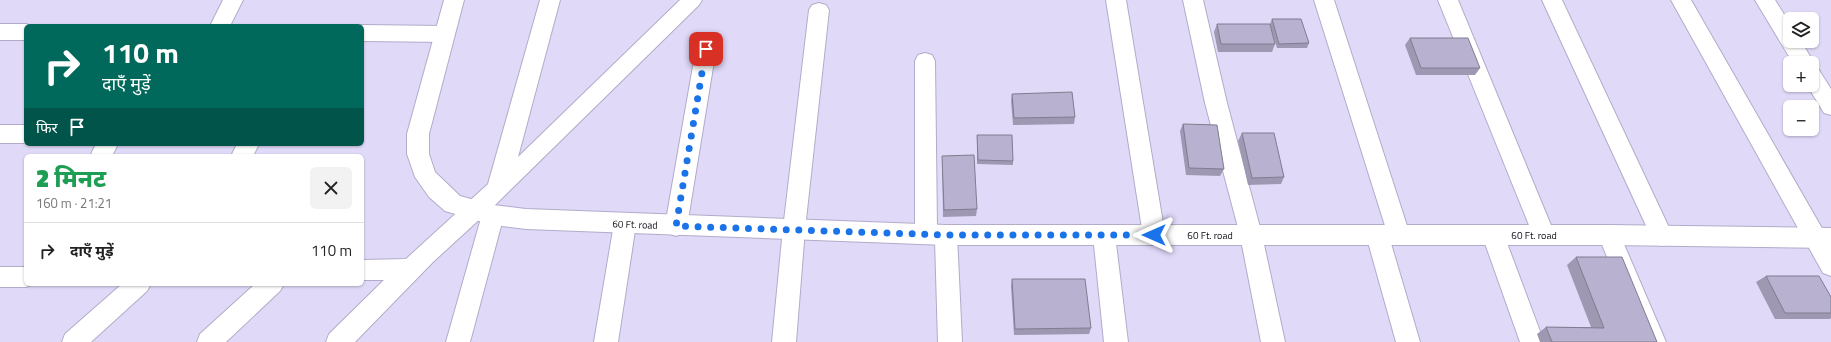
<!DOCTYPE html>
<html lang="hi">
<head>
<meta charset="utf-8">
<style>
	:root { --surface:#fff; --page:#f2f2f2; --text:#222; --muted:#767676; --line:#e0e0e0 }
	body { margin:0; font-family:"Titillium Web","Noto Sans Devanagari",sans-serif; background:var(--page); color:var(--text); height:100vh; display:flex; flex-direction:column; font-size:15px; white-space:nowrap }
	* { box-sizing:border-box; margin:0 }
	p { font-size:13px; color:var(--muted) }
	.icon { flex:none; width:22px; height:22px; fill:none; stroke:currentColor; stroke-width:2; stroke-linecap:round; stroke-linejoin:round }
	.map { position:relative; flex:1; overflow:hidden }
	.drawer { position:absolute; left:24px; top:154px; width:340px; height:132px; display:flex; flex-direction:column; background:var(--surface); border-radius:6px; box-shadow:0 1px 3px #0004 }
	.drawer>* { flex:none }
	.banner { position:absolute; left:24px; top:24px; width:340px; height:122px; border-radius:6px; box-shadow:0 1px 3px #0004; background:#00695c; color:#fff; overflow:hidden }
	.buttons { position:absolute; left:1783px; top:12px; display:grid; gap:8px }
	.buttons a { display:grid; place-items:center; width:36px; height:36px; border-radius:6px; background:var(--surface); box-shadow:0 1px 3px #0004; font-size:20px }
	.pin { position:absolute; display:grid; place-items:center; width:34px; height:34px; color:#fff; margin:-17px; border-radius:8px; box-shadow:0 2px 6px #0006 }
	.me { position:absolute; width:44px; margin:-22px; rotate:270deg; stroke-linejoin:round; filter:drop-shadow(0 0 3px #0008) }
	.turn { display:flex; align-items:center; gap:14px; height:84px; padding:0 12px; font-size:18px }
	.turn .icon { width:52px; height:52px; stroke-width:2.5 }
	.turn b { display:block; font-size:28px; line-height:34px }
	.then { display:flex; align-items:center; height:38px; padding:0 12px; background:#0003; gap:8px; font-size:15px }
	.round { display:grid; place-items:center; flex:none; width:42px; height:42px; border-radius:6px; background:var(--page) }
	.overview { display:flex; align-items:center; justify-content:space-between; height:68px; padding:0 12px }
	h1 { font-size:24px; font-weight:800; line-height:30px; color:#1e9e55 }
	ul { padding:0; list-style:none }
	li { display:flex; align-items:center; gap:12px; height:56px; padding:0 12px; border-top:1px solid var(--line) }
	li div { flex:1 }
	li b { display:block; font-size:15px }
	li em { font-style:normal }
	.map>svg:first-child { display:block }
</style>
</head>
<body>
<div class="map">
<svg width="1831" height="342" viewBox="0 0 1831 342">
	<rect width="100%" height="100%" fill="#e0d9f8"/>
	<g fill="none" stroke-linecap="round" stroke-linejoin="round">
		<defs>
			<path id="street" d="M223 0H243L230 26H210Z
				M540 0H560L518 157 680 0H702L699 5 494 206 501 208 504 215 470 342H446L481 218 433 262 355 342H326L329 334 384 280H362V260L406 259 488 184Z
				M1106 0H1126L1165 235 1162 242 1154 245 1146 242 1143 235Z
				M1183 0H1203L1227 103 1262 235 1285 342H1261L1240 235 1205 103Z
				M1314 0H1334L1410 235 1407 242 1399 245 1390 240 1420 342H1396L1366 235 1369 228 1377 225 1386 229Z
				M1438 0H1458L1555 235 1552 242 1544 245 1536 242 1533 235Z
				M1542 0H1562L1673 236 1670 243 1662 246 1654 243Z
				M1671 0H1691L1831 244V276L1823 273Z
				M1755 0H1775L1790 24V41H1801L1814 63 1812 67V63H1793Z
				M819 3 826 5 829 10 805 229 796 342H772L783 229 809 10 812 5Z
				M0 24H26L31 26H26V40H0Z
				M362 25 445 26 452 29 455 34 452 39 445 42 362 41V26H360Z
				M706 41 713 44 716 49 687 226 684 233 676 236 668 233 665 226 696 49 699 44Z
				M925 53 932 55 935 61 937 229 946 225 954 228 957 235 962 342H938L935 240 926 244 918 241 915 234V61L918 55Z
				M1812 68 1819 70 1831 89V115L1824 113 1807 85H1812Z
				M0 125H26V143H0Z
				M96 144H118L112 156H90Z
				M237 144H259L253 156H231Z
				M625 214 633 217 636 224 618 342H594L614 224 617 217Z
				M1104 225 1112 228 1115 235 1128 342H1104L1093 235 1096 228Z
				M1493 225 1501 228 1504 235 1544 342H1520L1482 235 1485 228Z
				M1609 225 1617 228 1666 342H1642L1598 235 1601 228Z
				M0 267H26V284H34L26 287H0Z
				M122 284H151L147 291 91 342H62L65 334Z
				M255 284H284L280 291 226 342H197L200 334Z"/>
			<path id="secondary" d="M444 0H464L429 134V154L435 172 460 196 493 205 526 209 946 225H1609L1831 228V248L1609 245H946L526 229 493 225 445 211 429 197 415 177 407 154V134Z"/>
		</defs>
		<use href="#street" stroke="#b2abc9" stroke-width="2"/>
		<use href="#secondary" stroke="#b2abc9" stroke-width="2"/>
		<use href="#street" fill="#fff" fill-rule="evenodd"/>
		<use href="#secondary" fill="#fff" fill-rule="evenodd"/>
	</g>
	<path fill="#9e98b2" d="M1272 19 1309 43 1307 48H1277L1270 26 1275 44 1272 52H1218L1214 32 1217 24H1270Z
		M1410 38 1480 68 1475 75H1416L1405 45Z
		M1012 94 1075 117 1074 124 1013 125 1011 101Z
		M1183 124 1224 169 1220 176 1186 175 1180 131Z
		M1242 133 1284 177 1281 184 1248 185 1238 141Z
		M977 135 1013 161V165L977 164Z
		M942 156 977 209 976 216 943 217Z
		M1576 257 1657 342H1540L1537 334 1546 327H1591L1567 265Z
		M1766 276 1831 297V318L1830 319H1775L1756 282Z
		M1012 279 1091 328 1089 334 1014 335 1011 286Z"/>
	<path fill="#b8b1cf" stroke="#817c91" d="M1272 19H1301L1309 43 1279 44Z
		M1217 24H1270L1275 44H1221Z
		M1410 38H1468L1480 68H1421Z
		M1072 92 1075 117 1014 118 1012 94Z
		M1183 124 1217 125 1224 169 1189 168Z
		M1242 133H1274L1284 177 1252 178Z
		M977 135H1012L1013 161 978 160Z
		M974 155 977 209 944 210 942 156Z
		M1576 257H1622L1657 342H1552L1546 327 1604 328Z
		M1766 276H1819L1831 297V313H1785Z
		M1012 279H1085L1091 328 1015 329Z"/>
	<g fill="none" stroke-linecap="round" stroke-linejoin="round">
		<path stroke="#1a73e8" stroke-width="7" stroke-dasharray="0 12.6" d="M706 49 676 226 946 235H1154"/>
	</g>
	<g text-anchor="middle" stroke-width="3" stroke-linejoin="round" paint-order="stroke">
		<g font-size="10" fill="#0d0b15" stroke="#fff">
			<text transform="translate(635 224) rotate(2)" y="4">60 Ft. road</text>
			<text x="1210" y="239">60 Ft. road</text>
			<text x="1534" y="239">60 Ft. road</text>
		</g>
	</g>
</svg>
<div class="buttons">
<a><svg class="icon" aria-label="layers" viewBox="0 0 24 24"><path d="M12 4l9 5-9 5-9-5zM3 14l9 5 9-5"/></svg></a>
<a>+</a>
<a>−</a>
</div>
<div class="pin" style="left:706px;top:49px;background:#d93025"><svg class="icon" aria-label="arrive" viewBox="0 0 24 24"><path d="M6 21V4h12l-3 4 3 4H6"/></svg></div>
<svg class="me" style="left:1154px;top:235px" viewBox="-20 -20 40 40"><path d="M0-17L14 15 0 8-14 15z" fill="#1a73e8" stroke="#fff" stroke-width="4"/></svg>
<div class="banner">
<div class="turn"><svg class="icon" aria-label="right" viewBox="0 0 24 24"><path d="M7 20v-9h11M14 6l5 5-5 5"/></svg><div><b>110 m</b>दाएँ मुड़ें</div></div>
<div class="then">फिर<svg class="icon" aria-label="arrive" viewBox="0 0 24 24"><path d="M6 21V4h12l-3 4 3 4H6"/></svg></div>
</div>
<section class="drawer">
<div class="overview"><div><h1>2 मिनट</h1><p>160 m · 21:21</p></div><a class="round"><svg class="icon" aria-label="close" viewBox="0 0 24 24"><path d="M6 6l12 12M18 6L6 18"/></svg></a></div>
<ul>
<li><svg class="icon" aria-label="right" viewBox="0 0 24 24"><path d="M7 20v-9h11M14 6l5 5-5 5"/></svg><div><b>दाएँ मुड़ें</b></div><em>110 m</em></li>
</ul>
</section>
</div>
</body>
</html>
